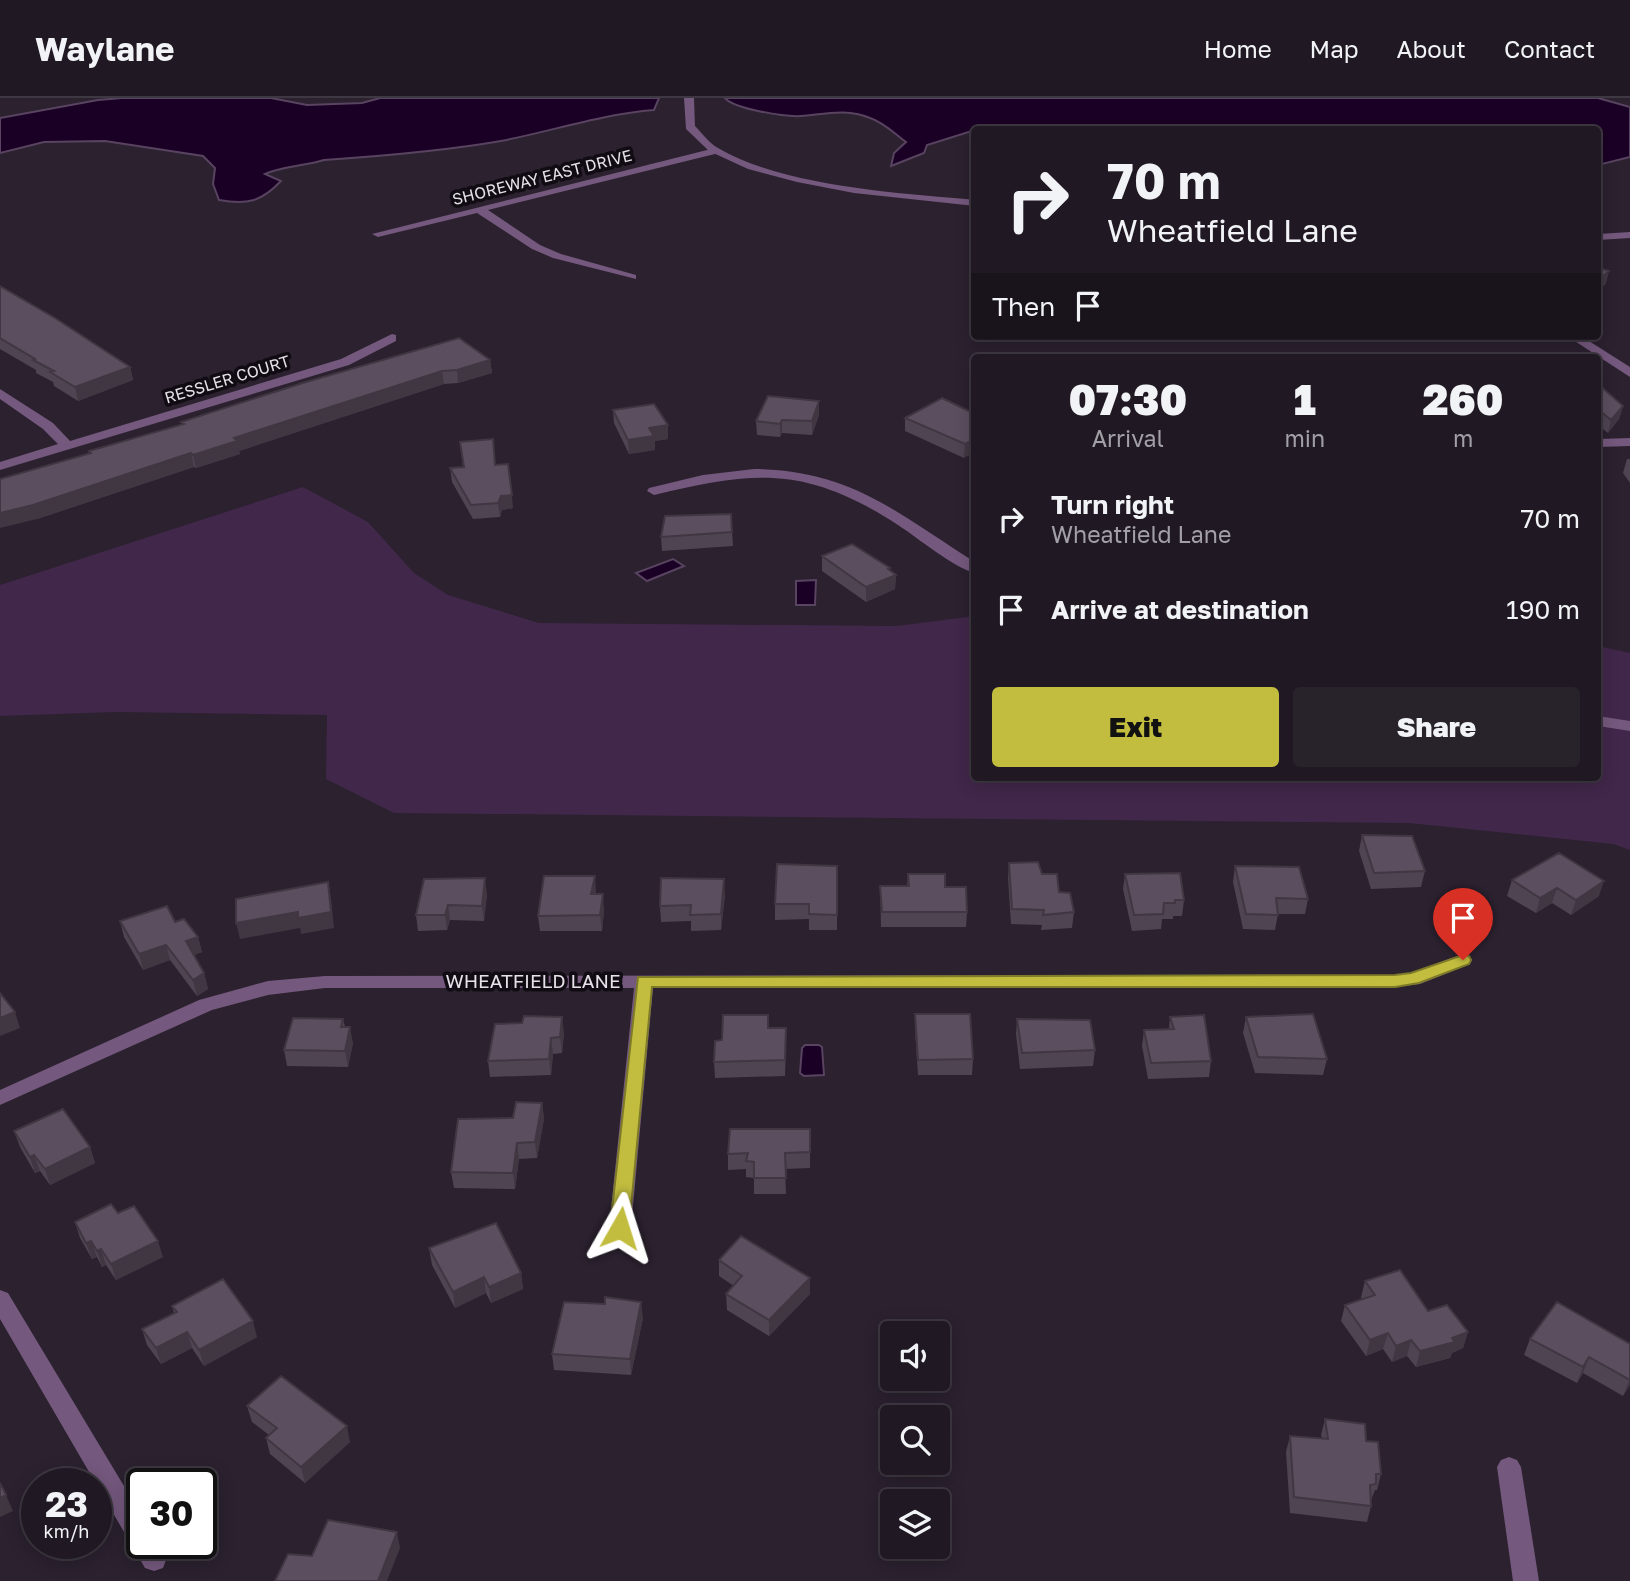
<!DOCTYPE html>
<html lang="en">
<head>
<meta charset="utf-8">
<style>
	:root { --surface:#201923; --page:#28222b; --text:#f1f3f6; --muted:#a2a0a6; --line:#3d3841; --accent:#c2bd3f }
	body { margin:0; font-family:"Golos Text",sans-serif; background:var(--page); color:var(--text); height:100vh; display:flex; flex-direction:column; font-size:26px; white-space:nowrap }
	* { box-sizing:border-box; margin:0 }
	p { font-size:23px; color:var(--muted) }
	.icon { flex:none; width:38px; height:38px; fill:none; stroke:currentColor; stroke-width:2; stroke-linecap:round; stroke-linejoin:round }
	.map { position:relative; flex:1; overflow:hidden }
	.sheet { position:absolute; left:971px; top:256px; width:630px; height:427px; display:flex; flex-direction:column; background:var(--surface); border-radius:7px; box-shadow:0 4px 18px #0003,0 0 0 2px var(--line) }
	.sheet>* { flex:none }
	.top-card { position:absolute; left:971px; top:28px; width:630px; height:214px; border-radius:7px; box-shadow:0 4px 18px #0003,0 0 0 2px var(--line); background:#201923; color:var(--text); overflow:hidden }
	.fabs { position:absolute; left:880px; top:1223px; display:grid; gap:14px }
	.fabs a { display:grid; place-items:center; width:70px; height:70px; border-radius:7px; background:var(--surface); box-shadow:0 4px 18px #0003,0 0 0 2px var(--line); font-size:35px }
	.speed { position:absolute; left:21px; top:1370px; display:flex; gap:14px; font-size:35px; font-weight:700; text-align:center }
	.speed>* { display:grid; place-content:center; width:91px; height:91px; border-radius:50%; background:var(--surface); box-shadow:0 4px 18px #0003,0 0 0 2px var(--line); line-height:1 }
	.speed small { font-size:18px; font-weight:400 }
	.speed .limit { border:4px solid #111; border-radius:10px; background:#fff; color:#111 }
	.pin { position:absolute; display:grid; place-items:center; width:60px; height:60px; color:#fff; margin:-72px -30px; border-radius:50% 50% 50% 0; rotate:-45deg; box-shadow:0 0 7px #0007 }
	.pin .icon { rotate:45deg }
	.me { position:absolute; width:77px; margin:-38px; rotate:6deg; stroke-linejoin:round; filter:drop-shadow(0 0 5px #0008) }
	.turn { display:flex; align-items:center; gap:24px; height:147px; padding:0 21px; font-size:32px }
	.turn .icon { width:91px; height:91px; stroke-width:2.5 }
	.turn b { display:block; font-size:49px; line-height:60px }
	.then { display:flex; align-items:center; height:66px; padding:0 21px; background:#0003; gap:14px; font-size:26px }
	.eta { display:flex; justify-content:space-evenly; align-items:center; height:119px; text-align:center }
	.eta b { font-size:42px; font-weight:800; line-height:49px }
	.button { display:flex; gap:14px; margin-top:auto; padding:14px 21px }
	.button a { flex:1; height:80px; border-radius:7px; background:var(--accent); color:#111; font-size:28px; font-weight:800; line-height:80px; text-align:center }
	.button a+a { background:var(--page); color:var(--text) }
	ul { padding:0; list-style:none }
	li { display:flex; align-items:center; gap:21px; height:91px; padding:0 21px }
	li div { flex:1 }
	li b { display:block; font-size:26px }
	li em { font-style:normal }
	header { display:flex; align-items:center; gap:42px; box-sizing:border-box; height:98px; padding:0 35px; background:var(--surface); border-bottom:2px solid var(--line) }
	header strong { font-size:33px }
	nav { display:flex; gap:38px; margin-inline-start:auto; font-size:24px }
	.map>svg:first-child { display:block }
</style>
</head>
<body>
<header>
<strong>Waylane</strong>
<nav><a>Home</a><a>Map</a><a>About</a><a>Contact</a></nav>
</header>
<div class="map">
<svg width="1630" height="1483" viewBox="0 0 1630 1483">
	<rect width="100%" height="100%" fill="#2b212f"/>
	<path fill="#41274a" d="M303 389 368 424 414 475 448 497 539 525 897 528 975 518V679H1598V548L1630 555V752L1613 746 1409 725 394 715 326 681 327 617 116 614 0 618V487Z"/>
	<path fill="#1b0025" stroke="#584360" stroke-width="2" d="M122 0H271L307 7 362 5 380 0H659L654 12C602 16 553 33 501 43 444 53 383 58 324 62 305 68 283 68 265 76L281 83C261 104 247 107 219 102L213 86 215 70 203 58 105 43 44 44 0 55V20L98 2Z
		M725 0H1598L1630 9V59L1598 67V32H975L927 47 924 55 891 68 894 55 906 44C895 36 883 24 870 20 847 10 825 16 801 18 785 19 734 11 725 0Z
		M673 461 684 468 647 483 636 475Z
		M816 482 815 507H796V483Z
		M819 947 822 949 824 977 804 978 800 975 802 950 805 947Z"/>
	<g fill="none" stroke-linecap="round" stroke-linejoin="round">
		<path fill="#74587d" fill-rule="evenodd" d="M715 50 720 53 719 55 488 112 540 147 561 156 636 177V181L553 160 532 151 477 115 378 139 372 136Z
			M1630 134V140L1598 142V136Z
			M392 236 396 237V243L349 267 0 372V364L58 346 43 331 0 301V291L53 325 70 343 341 261Z
			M1630 340V348L1598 349V341Z
			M754 371C851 372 897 415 975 464V475C954 470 918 440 898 427 807 368 756 372 654 397L647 393 649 390 703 377Z
			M1598 618 1630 623V633L1598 628Z
			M1463 856 1470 858 1472 862 1470 866 1420 886 1395 889 653 890 631 1130 628 1136 620 1138 612 1136 609 1130 634 890H325L268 897 212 912 0 1007V992L199 902 268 883 325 878 1395 877 1411 875Z
			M0 1192 8 1195 142 1418V1446H158L166 1462 163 1470 154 1473 145 1470 0 1221Z
			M1509 1359 1517 1362 1521 1369 1539 1483H1513L1497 1369 1501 1362Z"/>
		<path fill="#74587d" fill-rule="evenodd" d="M684 0H694L695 28C702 35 709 45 718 50 785 89 898 95 975 102V108L854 95 797 84 748 71 709 53 686 31Z
			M1567 238H1581L1630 269V279Z"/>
	</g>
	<path fill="#4e4452" d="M0 188 130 269 133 282 78 303 54 288 53 284 36 275V272L0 251Z
		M490 262 492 275 458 285 444 286 239 353 240 356 196 370 194 369 37 421 14 378 90 355 89 353 182 326 181 324Z
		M1598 286 1623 308 1619 321 1608 335 1598 327Z
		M819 303V317L812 337 782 335 780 339 757 337 756 323Z
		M613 312 668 327V341L655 343V352L629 356 614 325Z
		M975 316 964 360 905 333V320Z
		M460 344 495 367 513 410 502 412 500 419 473 421 452 384 450 370 463 369Z
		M1627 361H1630V385L1623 375Z
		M731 416 733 448 662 453 661 439Z
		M822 458 890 472 896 477 895 491 866 504 822 473Z
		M1362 737 1425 773 1421 789 1371 791 1359 753Z
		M1559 755 1599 798 1571 817 1552 805 1536 815 1507 798 1512 782Z
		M1009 765 1042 776 1059 794 1074 814 1072 830 1041 832 1042 827 1011 826 1008 780Z
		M837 768V832H809V821L775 822V806Z
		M1235 768 1308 801 1305 816H1278L1275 832 1243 831 1233 784Z
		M908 776 967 814 966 829H881L880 788H907Z
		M1125 776 1184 802 1182 818H1173V821H1162L1161 831 1132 833 1123 791Z
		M595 778V796L604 812 602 833H540L538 818Z
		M487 796 484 823 450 822 447 832 418 833 416 817Z
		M725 797 721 832 691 833V823L661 824 660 808Z
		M120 823 175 824 198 839 202 854 194 857 204 875 208 891 197 898 170 862 143 872 124 839Z
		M915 916 973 961 972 977H918L915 932Z
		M1170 919 1211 963 1209 979 1148 981 1142 948 1144 932 1169 931Z
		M1246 919 1327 961 1323 977 1255 975 1243 935Z
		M343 921 345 929 353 945 348 969 287 968 284 952Z
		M1017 921 1095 952 1093 968 1020 971 1016 936Z
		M768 930 786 946 785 978 715 980 714 964 722 942Z
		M564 935 562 955 553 956 551 977 490 979 488 963Z
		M542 1005 544 1021 537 1060 519 1061 515 1091 454 1090 451 1074 513 1020Z
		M810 1031V1070L785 1071 786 1096H754V1080L746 1079V1071L728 1072V1056Z
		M14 1033 90 1049 95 1065 50 1087 40 1073 35 1075 20 1049Z
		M118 1115 163 1159 116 1182 106 1167 102 1169 97 1159 92 1161 80 1140 75 1124Z
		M429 1150 521 1175 523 1191 491 1205 486 1195 455 1210 432 1167Z
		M719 1162 810 1196 769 1238 727 1212 726 1196 734 1188 719 1178Z
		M1365 1183 1428 1213 1468 1234 1463 1250 1452 1255 1450 1260 1416 1269 1407 1258 1392 1264 1383 1251 1366 1258 1341 1223 1345 1207 1362 1201 1361 1199Z
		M172 1208 257 1239 204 1268 192 1250 161 1266 147 1247 142 1231 174 1215Z
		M643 1220 631 1277 554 1272 552 1256Z
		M1530 1241 1630 1246V1287L1623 1298 1583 1275 1577 1285 1524 1257Z
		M247 1308 350 1344 305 1385 270 1356 266 1340 269 1337 252 1324Z
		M1325 1321 1366 1343 1381 1376 1377 1392H1375L1371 1402V1408L1367 1424 1290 1415 1286 1354 1290 1338 1322 1340 1321 1337Z"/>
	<path fill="#403742" d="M1609 173 1606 186 1598 192V182Z
		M490 262 492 275 458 285 457 272Z
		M130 269 133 282 78 303 75 289Z
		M442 273 444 286 239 353 240 356 196 370 193 357 234 340Z
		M819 303V317L812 337V323Z
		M1623 308 1619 321 1608 335 1611 322Z
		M782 322V335L780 339V326Z
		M668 327V341L655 343V352L629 356 628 342 649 330Z
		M975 341V354L964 360 965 346Z
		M191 355 194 369 37 421 0 430V415Z
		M512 397 513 410 502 412 500 419 498 405 501 398Z
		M890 470V479L896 477 895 491 866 504V489Z
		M595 778 596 794 592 812 591 796Z
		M485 780 487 796 484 823 482 808Z
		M724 781 725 797 721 832V816Z
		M1604 783 1599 798 1571 817 1576 802Z
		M328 784 331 800 334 830 301 836 300 830 240 841 236 825 298 814Z
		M1557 790 1552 805 1536 815 1540 800Z
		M603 796 604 812 602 833 600 817Z
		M448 807 450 822 447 832 445 817Z
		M198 839 202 854 190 859 186 843Z
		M166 847 170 862 143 872 139 856Z
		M204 875 208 891 197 898 193 882Z
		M15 914 20 930 0 938V920Z
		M562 919 564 935 562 955 560 939Z
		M350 929 353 945 348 969 345 953Z
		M551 940 553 956 551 977 549 961Z
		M542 1005 544 1021 537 1060 535 1044Z
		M517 1045 519 1061 515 1091 513 1075Z
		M90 1049 95 1065 50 1087 45 1071Z
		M34 1057 40 1073 35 1075 30 1059Z
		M91 1143 97 1159 92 1161 86 1145Z
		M158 1143 163 1159 116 1182 111 1166Z
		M101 1151 106 1167 102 1169 97 1153Z
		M521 1175 523 1191 491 1205 489 1189Z
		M484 1179 486 1195 455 1210 453 1194Z
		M810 1180V1196L769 1238V1222Z
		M641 1204 643 1220 631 1277 630 1261Z
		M253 1223 257 1239 204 1268 199 1252Z
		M187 1234 192 1250 161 1266 156 1250Z
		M1468 1234 1463 1250 1452 1255 1450 1260 1416 1269 1420 1253Z
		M1388 1235 1383 1251 1366 1258 1370 1242Z
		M1411 1242 1407 1258 1392 1264 1396 1248Z
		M1589 1259 1583 1275 1577 1285 1583 1269Z
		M1630 1281V1287L1623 1298Z
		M347 1328 350 1344 305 1385 301 1369Z
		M6 1397 13 1413 0 1419V1400Z
		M397 1434 400 1450 387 1483H378Z"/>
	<path fill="#5b4f5f" stroke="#403742" stroke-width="2" d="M1598 170 1609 173 1598 182Z
		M0 188 55 220 130 269 75 289 50 274 54 273 33 262 35 261 0 240Z
		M459 240 490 262 457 272 442 273 234 340 237 343 193 357 191 355 33 407 0 415V381L91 355 89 353 184 326 181 324 306 284Z
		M1598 286 1623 308 1611 322 1598 311Z
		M768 298 819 303 812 323 782 322 780 326 756 323Z
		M942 300 975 316V341L965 346 905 320Z
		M654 306 668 327 649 330 654 338 628 342 613 312Z
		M493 341 495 367 508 366 512 397 501 398 498 405 471 407 450 370 464 369 460 344Z
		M731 416 732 434 661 439 665 418Z
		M852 446 890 470 888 471 896 477 866 489 822 458Z
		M1362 737 1412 738 1425 773 1374 775Z
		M1559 755 1604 783 1576 802 1557 790 1540 800 1512 782Z
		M1038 764 1042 776H1057L1059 794 1070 795 1074 814 1043 817 1044 812 1012 811 1009 765Z
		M777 766 837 768V817L809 816V806H775Z
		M1235 768 1299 769 1308 801 1276 800 1278 817 1246 816Z
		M1180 775 1184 802H1175V805H1164L1163 816 1134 817 1125 776Z
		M908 776H945V789H966L967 814H882L880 788H909Z
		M544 778H595L591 796H603L600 817 538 818Z
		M485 780 482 808 448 807 445 817H416L424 781Z
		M661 780 724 781 721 816 690 817 691 807 660 808Z
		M328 784 331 814 298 820V814L236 825V801Z
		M167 808 175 824 184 821 198 839 186 843 204 875 193 882 166 847 139 856 120 823Z
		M0 895 15 914 0 920Z
		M915 916H970L973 961 918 962Z
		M1313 916 1327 961 1258 959 1246 919Z
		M723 917H768V930H786L785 962 714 964 715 943 722 942Z
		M1204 917 1211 963 1151 965 1144 932 1174 931 1170 919Z
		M524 918 562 919 560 939 551 940 549 961 488 963 495 926 522 925Z
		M293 920 343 921 341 929H350L345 953 284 952Z
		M1017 921 1090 922 1095 952 1022 955Z
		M516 1004 542 1005 535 1044 517 1045 513 1075 451 1074 458 1021 513 1020Z
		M63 1011 90 1049 45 1071 34 1057 30 1059 14 1033Z
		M730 1031H810V1054L785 1055 786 1080H754V1064L746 1063 748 1055 728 1056Z
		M111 1106 118 1115 134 1108 158 1143 111 1166 101 1151 97 1153 91 1143 86 1145 75 1124Z
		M496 1125 521 1175 489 1189 484 1179 453 1194 429 1150Z
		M741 1138 810 1180 769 1222 726 1196 742 1178 719 1162Z
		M1400 1172 1428 1213 1447 1207 1468 1234 1452 1240 1455 1244 1420 1253 1411 1242 1396 1248 1388 1235 1370 1242 1345 1207 1375 1197 1365 1183Z
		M223 1181 253 1223 199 1252 187 1234 156 1250 142 1231 177 1214 172 1208Z
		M605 1199 641 1204 630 1261 552 1256 564 1204 605 1206Z
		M1557 1204 1630 1246V1282L1589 1259 1583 1269 1530 1241Z
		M281 1278 347 1328 301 1369 266 1340 277 1330 247 1308Z
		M1325 1321 1365 1326 1366 1343 1378 1344 1381 1376H1376V1386L1370 1387 1371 1408 1294 1399 1290 1338 1328 1341Z
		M0 1385 6 1397 0 1400Z
		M328 1422 397 1434 378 1483H275L288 1456 312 1458Z"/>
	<path fill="#c2bd3f" stroke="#7e7b29" stroke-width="2" d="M1463 857 1469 858 1471 862 1469 866 1419 885 1395 889H652L629 1130 627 1135 620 1138 613 1135 610 1130 638 879 1395 877 1411 875Z"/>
	<g text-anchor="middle" stroke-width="7" stroke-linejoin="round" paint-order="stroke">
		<g font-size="16" fill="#e7e0ea" stroke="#110c13">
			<text transform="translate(542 79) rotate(-14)" y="6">SHOREWAY EAST DRIVE</text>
			<text transform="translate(227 281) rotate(-17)" y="6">RESSLER COURT</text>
		</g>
		<g font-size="19" fill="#e7e0ea" stroke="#110c13">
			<text x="533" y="890">WHEATFIELD LANE</text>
		</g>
	</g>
</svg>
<div class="fabs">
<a><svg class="icon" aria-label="sound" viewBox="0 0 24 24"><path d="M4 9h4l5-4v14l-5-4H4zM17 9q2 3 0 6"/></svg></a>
<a><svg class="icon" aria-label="search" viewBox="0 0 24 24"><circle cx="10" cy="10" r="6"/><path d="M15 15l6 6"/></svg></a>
<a><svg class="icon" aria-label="layers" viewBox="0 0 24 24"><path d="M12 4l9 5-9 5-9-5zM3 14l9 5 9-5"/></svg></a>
</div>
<div class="speed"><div>23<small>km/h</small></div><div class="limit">30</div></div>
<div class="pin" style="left:1463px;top:862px;background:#d93025"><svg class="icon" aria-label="arrive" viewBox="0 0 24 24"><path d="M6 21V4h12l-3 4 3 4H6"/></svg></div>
<svg class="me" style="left:620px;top:1130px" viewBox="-20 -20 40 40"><path d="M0-17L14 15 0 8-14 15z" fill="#c2bd3f" stroke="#fff" stroke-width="4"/></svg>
<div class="top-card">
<div class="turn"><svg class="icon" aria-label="right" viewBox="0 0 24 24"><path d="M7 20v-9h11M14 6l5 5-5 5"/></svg><div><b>70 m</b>Wheatfield Lane</div></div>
<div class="then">Then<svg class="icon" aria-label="arrive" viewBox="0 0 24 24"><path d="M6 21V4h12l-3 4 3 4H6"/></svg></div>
</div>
<section class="sheet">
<div class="eta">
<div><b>07:30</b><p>Arrival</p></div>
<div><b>1</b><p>min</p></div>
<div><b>260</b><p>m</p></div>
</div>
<ul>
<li><svg class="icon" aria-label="right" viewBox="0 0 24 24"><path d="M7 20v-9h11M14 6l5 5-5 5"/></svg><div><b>Turn right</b><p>Wheatfield Lane</p></div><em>70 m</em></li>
<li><svg class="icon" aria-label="arrive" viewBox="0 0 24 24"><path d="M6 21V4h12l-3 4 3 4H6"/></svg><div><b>Arrive at destination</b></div><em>190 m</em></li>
</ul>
<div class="button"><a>Exit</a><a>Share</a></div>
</section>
</div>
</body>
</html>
